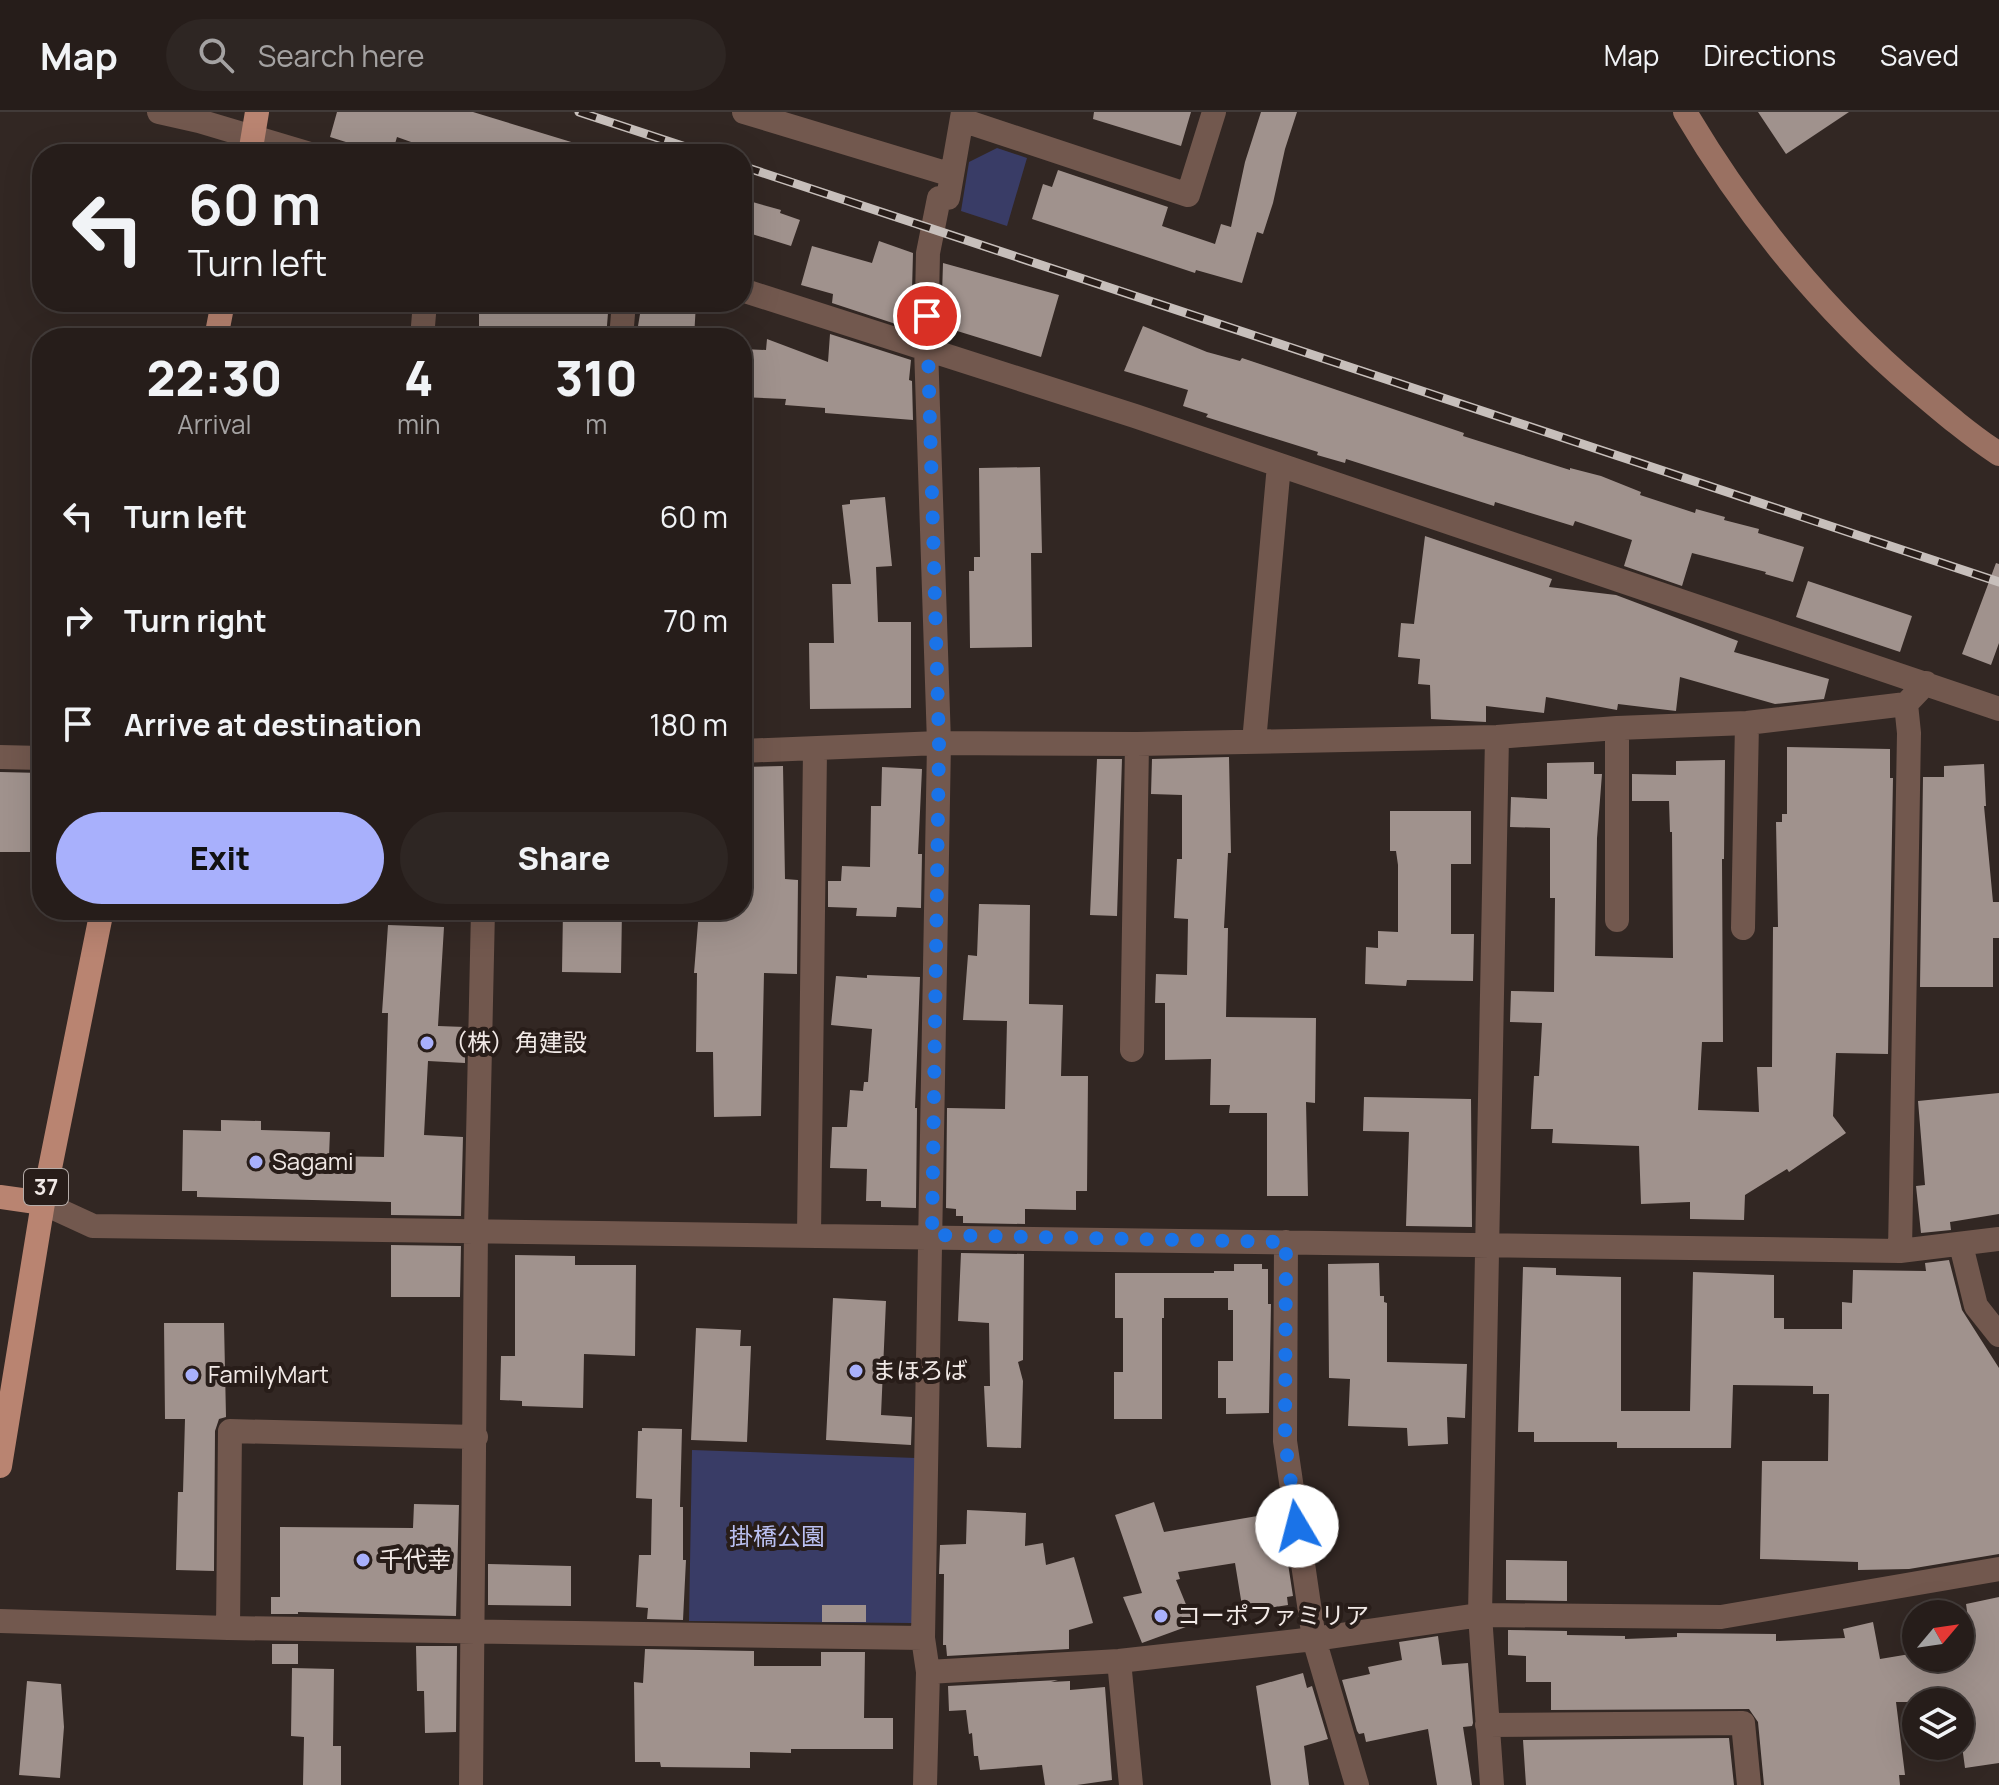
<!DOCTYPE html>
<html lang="en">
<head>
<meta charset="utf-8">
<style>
	:root { --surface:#261d1a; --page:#2e2623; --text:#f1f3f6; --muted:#a4a2a2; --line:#423b39; --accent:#a8b0fc }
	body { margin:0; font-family:Manrope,"Noto Sans JP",sans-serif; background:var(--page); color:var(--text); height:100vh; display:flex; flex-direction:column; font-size:30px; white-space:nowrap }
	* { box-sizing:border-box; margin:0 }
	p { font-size:26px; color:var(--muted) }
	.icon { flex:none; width:44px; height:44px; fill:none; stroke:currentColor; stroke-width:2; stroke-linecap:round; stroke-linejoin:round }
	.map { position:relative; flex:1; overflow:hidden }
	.details { position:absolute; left:32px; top:216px; width:720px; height:592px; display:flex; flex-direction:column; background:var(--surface); border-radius:32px; box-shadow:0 8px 32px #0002,0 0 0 2px var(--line) }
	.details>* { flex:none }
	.guide { position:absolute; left:32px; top:32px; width:720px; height:168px; border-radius:32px; box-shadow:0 8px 32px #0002,0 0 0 2px var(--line); background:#261d1a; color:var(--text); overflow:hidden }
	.needle { width:52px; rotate:61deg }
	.controls { position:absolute; left:1902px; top:1488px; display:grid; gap:16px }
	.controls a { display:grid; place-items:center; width:72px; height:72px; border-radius:50%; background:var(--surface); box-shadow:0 8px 32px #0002,0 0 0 2px var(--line); font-size:40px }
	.pin { position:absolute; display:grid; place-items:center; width:68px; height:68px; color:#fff; margin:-34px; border:4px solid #fff; border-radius:50%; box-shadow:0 2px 8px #0007 }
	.me { position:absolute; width:88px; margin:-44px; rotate:352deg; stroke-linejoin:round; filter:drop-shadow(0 0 6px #0008) }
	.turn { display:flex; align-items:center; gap:28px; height:168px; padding:0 24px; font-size:36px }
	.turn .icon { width:104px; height:104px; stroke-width:2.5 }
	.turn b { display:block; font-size:56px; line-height:68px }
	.eta { display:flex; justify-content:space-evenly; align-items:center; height:136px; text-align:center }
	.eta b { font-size:48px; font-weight:800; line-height:56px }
	.cta { display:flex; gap:16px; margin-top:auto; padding:16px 24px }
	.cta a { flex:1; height:92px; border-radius:48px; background:var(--accent); color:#111; font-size:32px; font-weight:800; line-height:92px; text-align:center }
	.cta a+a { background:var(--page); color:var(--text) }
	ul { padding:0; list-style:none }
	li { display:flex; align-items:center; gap:24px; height:104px; padding:0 24px }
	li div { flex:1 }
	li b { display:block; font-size:30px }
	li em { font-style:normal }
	header { display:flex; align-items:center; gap:48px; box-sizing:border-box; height:112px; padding:0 40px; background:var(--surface); border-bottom:2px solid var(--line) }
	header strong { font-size:38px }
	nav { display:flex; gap:44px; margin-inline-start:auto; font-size:28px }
	.search { width:560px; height:72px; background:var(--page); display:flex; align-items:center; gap:20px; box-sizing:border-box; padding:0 28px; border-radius:44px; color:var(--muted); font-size:30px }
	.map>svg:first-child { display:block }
</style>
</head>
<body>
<header>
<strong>Map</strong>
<div class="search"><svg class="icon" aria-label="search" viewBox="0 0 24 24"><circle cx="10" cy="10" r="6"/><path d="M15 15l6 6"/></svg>Search here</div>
<nav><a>Map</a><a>Directions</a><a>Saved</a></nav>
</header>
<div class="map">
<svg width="1999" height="1673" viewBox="0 0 1999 1673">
	<rect width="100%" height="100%" fill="#322723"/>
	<path fill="#393c66" d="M997 36 1027 46 1007 114 961 99 969 50Z
		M692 1338 916 1346 912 1511 689 1509Z"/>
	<path fill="#a0928d" d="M337 0H473L591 36 590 42H445L397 25 392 42H384L330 25Z
		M1094 0H1191L1181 34 1093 7Z
		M1261 0H1297L1285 37 1273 91 1263 122 1257 120 1242 171 1196 158 1195 161 1032 107 1043 72 1052 75 1058 58 1168 95 1162 114 1215 132 1221 112 1231 115 1245 50Z
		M1758 0H1849L1786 42Z
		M742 87 781 98 780 101 800 108 791 134 742 119Z
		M879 129 913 141 911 217 832 191 833 182 801 173 812 134 872 151Z
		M943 151 1059 183 1041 245 941 214Z
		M479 190H590L589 200 608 201 606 226H479Z
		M642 190 696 191 694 226H636Z
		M1143 214 1207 240 1240 249 1242 246 1272 256 1464 321 1463 324 1570 358V356L1601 364 1641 380 1640 383 1695 401 1696 397 1725 405 1724 408 1759 417 1758 421 1804 435 1793 470 1765 462 1766 460 1692 441 1682 474 1624 454 1632 428 1575 409 1573 414 1495 390 1494 394 1346 347 1345 351 1317 343 1318 340 1206 305 1208 302 1183 294 1188 278 1124 259Z
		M830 222 911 248 909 268 912 269 913 308 825 301V296L785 293 786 287 742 285V237L766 238 767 227 828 250Z
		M1040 355 1042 441H1031L1032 535 970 536 969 459H974V445H980L979 356Z
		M885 385 892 454 876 455 878 510H911V596L810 597 809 531H834L832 472H851L842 393 850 392V388Z
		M1425 424 1552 467 1549 475 1616 483 1738 529 1734 540 1829 567 1824 587 1775 592 1680 565 1676 599 1618 592 1617 598 1546 585 1544 601 1486 594V610L1431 607 1430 573 1418 572 1420 547 1398 545 1401 511 1414 512Z
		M1996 451 1999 452V531L1991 553 1962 542Z
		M1808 469 1912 504 1900 540 1796 505Z
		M1787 635 1890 637V666H1893L1888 942 1836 941 1833 1004 1846 1021 1789 1060 1787 1057 1745 1083 1744 1108 1690 1107V1090L1641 1092 1639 1034 1552 1031 1553 1017H1531L1534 964H1539L1542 911 1510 910 1511 879 1554 880 1555 786H1550V716L1510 715 1511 685 1547 687V651L1594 650V662H1602L1597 726 1595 844 1673 846 1672 720H1670L1669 689H1632V662L1676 663V649L1725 648 1724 747H1722L1723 930H1702L1698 998 1759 1000 1757 955H1772L1773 815H1778L1776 710H1782V702H1787Z
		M1229 645 1231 741H1228L1224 816H1228L1226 905 1316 906 1315 991 1306 990 1308 1084H1267V1001H1229L1230 993H1210L1211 947 1165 948V891H1155L1156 862 1187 863 1188 807 1174 806 1177 747H1182V683L1151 682 1152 647Z
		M1097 647H1122L1117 804 1090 803Z
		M1984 652 1986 694H1984L1993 790H1999V826H1993V875H1920L1923 665H1944V654Z
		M783 654 785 767 798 768 797 862 764 861 761 1004 714 1005 713 940H696L697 861H694L699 798H742V655Z
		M882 655 922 657 918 742H922L921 796 897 795 896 805 856 804 857 796 828 795V769H841L842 754 870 755 871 694H881Z
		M0 660 42 661V740H0Z
		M1390 699H1471V752H1451V822H1474L1473 869 1407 868 1406 874 1365 872 1366 835 1378 836V819L1398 820V753L1396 739H1390Z
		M979 792 1030 793 1029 892 1063 893 1061 964H1088L1087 1079H1076V1098L1025 1097V1112L963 1111V1104H956V1097L946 1096 947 996 1005 997 1007 909 963 908 968 843 977 844Z
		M563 798H622L621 861 562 860Z
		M388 813 444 815 438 914 465 915V951L428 949 424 1023 463 1025 461 1104 391 1103V1090L197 1085V1079H182L183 1018 221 1019V1008L261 1009V1018L330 1020 329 1044 384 1045 388 901H382Z
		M867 863 920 865 915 996H917L916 1096 881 1095V1089H866L867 1057 830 1056 832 1015H847L850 978 863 979 864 970H868L872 917 831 913 836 864 867 866Z
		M1999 981V1102L1950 1110 1951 1118 1921 1121 1916 1074 1925 1073 1918 989Z
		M1364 985 1471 987 1472 1115 1406 1114 1409 1020 1363 1019Z
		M391 1133 461 1134 460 1185H391Z
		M961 1141 1024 1142 1023 1248 1018 1250 1023 1269 1021 1336 987 1335 984 1274H990L989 1211 958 1209Z
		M515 1143 575 1144V1153H636L635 1244 584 1242 583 1296 522 1294V1289L500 1288 501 1244H515Z
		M1949 1148 1962 1198 1999 1256V1442L1909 1457 1858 1458V1450L1760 1447 1762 1349H1828L1829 1282H1813V1274L1733 1273 1731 1336H1617V1330H1534V1320H1518L1523 1155 1556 1156V1163L1621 1165V1299H1690L1693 1160 1774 1163V1206H1784V1217H1842V1190L1852 1191 1853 1158 1926 1159 1925 1151Z
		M1379 1151 1380 1184H1384V1190L1387 1191V1250L1467 1252 1465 1306 1447 1305 1448 1332 1408 1334 1407 1316 1348 1314 1350 1267 1329 1266 1328 1152Z
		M1234 1152H1262V1157H1268V1192H1271L1269 1301 1226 1302V1286H1218V1249H1233V1198H1228V1186H1164V1206H1162V1307H1114V1260H1123V1206H1115V1161H1214V1159H1234Z
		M833 1186 886 1189 881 1303 912 1305 911 1333 826 1328Z
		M164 1211H224L226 1305 219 1307 215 1319 214 1459 176 1458 178 1380H183L185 1307H165Z
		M696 1216 741 1218 740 1234H751L747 1330 691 1328Z
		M642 1316 682 1317 680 1395H683V1448H686L683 1508 647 1507 648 1496 636 1495 639 1443H651L652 1387 636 1386 638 1319H642Z
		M1154 1390 1164 1420 1280 1400 1293 1484 1287 1485 1288 1493 1243 1500 1235 1451 1178 1460 1180 1467 1176 1468 1194 1512 1142 1531 1123 1485 1142 1481 1115 1403Z
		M414 1392 459 1393 456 1504 298 1500V1502H271V1485H280V1415L413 1416Z
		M967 1398 1026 1401 1025 1434 1043 1431 1046 1453 1074 1445 1093 1511 1069 1518V1537L947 1544 946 1533H943L944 1462H939L940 1433 966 1432Z
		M1506 1448 1567 1449V1489L1506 1488Z
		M488 1452 571 1454V1494L488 1493Z
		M1999 1485V1651L1965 1656 1960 1619V1590H1896L1905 1663H1899L1900 1673H1764L1758 1610 1749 1597 1551 1598V1570H1526V1544L1508 1543V1518L1567 1519V1523L1625 1524V1527L1677 1525V1521L1776 1522V1529L1845 1526 1843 1517 1873 1510 1880 1547 1916 1541V1546H1960V1521L1966 1520 1963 1507 1968 1506 1966 1492Z
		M822 1493H866V1510H822Z
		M1438 1524 1442 1553 1468 1551 1473 1611 1472 1614 1463 1615 1472 1673H1437L1428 1617 1366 1630 1364 1621 1359 1622 1357 1619 1342 1568 1370 1562 1368 1555 1402 1548 1399 1530Z
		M272 1532H298V1552H272Z
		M416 1534H457L456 1620 425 1621 424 1579H417Z
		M645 1537 754 1539V1554H821V1540H865L864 1606H893V1637H791V1641L750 1640V1656L661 1655 660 1650H635L634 1570 643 1571Z
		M292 1556 334 1557 333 1634H341V1673H303L304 1625 291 1624Z
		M1303 1561 1307 1576 1312 1574 1328 1627 1304 1634 1309 1673H1271L1256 1574Z
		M1058 1568 1051 1570 1070 1569V1578L1105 1575 1112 1668 1077 1673H1045L1042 1653 980 1658 978 1644H974L972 1621 969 1622 966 1598 949 1599 948 1574Z
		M27 1569 61 1572 64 1615 60 1666 19 1663Z
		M1729 1626 1734 1673H1526L1523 1628Z"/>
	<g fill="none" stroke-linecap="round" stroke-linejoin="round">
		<path stroke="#72584e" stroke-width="24" d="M159 0 199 9 310 42
			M744 0 952 63
			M962 8 1188 83 1214 0
			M742 178 1135 304 1999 597
			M422 226 425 190
			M621 226 624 190
			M1617 616V808
			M1254 630 1279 353
			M742 639 939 631 1137 632 1497 625 1617 616 1747 611 1906 592 1926 571
			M0 645 42 646
			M1743 816 1747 611
			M1132 938 1137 632
			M43 1091 93 1114 1900 1139 1999 1127
			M809 1123 815 638
			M1286 1130 1285 1329 1314 1527 1357 1673
			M1961 1133 1976 1194 1999 1223
			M1900 1139 1909 621 1906 592
			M0 1509 228 1516 923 1526
			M228 1516 230 1319 476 1325
			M1119 1549 1131 1673
			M928 1560 1119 1549 1314 1527 1480 1503 1721 1505 1999 1457
			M1487 1613 1743 1611 1749 1673
			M471 1673 476 1118 483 798
			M925 1673 928 1560 923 1526 939 631 926 235 928 141 939 86H948L963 0
			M1492 1673 1480 1503 1497 625"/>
		<path stroke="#9a7162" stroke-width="24" d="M1685 0C1747 105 1823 198 1916 277 1943 300 1970 323 1999 342"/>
		<path stroke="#b98471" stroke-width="24" d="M216 226 223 190
			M0 1085 43 1091
			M0 1354 43 1091 102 798"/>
		<defs>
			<path id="rail" d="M579 0 707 42
				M742 54 1999 470"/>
		</defs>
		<use href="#rail" stroke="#c7bfbb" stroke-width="9"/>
		<use href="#rail" stroke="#281d19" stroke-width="6" stroke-dasharray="18" stroke-linecap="butt"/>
		<path stroke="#b98471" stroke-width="24" d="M250 42 257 0"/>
	</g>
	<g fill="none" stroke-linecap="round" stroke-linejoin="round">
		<path stroke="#1a73e8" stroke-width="14" stroke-dasharray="0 25.2" d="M927 204 939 631 932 1123 1286 1130 1285 1329 1297 1414"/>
	</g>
	<g fill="#a8b0fc" stroke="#281d19" stroke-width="3">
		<circle cx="427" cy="931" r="8"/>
		<circle cx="256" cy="1050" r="8"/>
		<circle cx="856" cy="1259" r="8"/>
		<circle cx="192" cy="1263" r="8"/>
		<circle cx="363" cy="1448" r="8"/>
		<circle cx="1161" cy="1504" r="8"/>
	</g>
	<g text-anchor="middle" stroke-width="8" stroke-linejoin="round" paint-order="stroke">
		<rect fill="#281d19" stroke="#b5aca8" stroke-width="2" x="24" y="1057" width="44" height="36" rx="6"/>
		<g font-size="22" font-weight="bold" fill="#f1e9e6">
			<text x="46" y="1083">37</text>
		</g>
		<g font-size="24" fill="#f1e9e6" stroke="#281d19" text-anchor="start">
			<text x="443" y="939">（株）角建設</text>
			<text x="272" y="1058">Sagami</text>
			<text x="872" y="1267">まほろば</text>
			<text x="208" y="1271">FamilyMart</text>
			<text x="379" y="1456">千代幸</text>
			<text x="1177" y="1512">コーポファミリア</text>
		</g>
		<g font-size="24" fill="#bbc1f2" stroke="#281d19">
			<text x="777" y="1433">掛橋公園</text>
		</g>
	</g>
</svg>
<div class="controls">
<a><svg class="needle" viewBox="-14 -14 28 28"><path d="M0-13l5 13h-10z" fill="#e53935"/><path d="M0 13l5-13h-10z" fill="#a4a2a2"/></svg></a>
<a><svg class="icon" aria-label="layers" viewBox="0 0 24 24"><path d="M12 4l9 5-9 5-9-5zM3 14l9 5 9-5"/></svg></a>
</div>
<div class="pin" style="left:927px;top:204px;background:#d93025"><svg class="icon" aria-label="arrive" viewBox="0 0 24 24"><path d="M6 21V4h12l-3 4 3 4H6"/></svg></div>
<svg class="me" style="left:1297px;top:1414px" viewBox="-20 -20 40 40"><circle r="19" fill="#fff"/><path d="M0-13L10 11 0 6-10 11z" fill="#1a73e8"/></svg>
<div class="guide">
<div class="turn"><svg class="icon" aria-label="left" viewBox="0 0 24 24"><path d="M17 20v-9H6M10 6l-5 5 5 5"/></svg><div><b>60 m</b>Turn left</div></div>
</div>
<section class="details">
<div class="eta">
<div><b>22:30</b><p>Arrival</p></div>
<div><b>4</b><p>min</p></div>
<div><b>310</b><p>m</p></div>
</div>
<ul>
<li><svg class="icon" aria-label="left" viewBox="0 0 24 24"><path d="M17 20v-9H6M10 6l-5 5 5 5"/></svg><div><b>Turn left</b></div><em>60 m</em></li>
<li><svg class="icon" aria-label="right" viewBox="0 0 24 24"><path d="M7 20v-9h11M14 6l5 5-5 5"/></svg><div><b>Turn right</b></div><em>70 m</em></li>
<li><svg class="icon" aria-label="arrive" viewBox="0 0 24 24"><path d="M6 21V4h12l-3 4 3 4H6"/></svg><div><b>Arrive at destination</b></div><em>180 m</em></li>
</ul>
<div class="cta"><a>Exit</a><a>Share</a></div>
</section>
</div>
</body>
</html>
